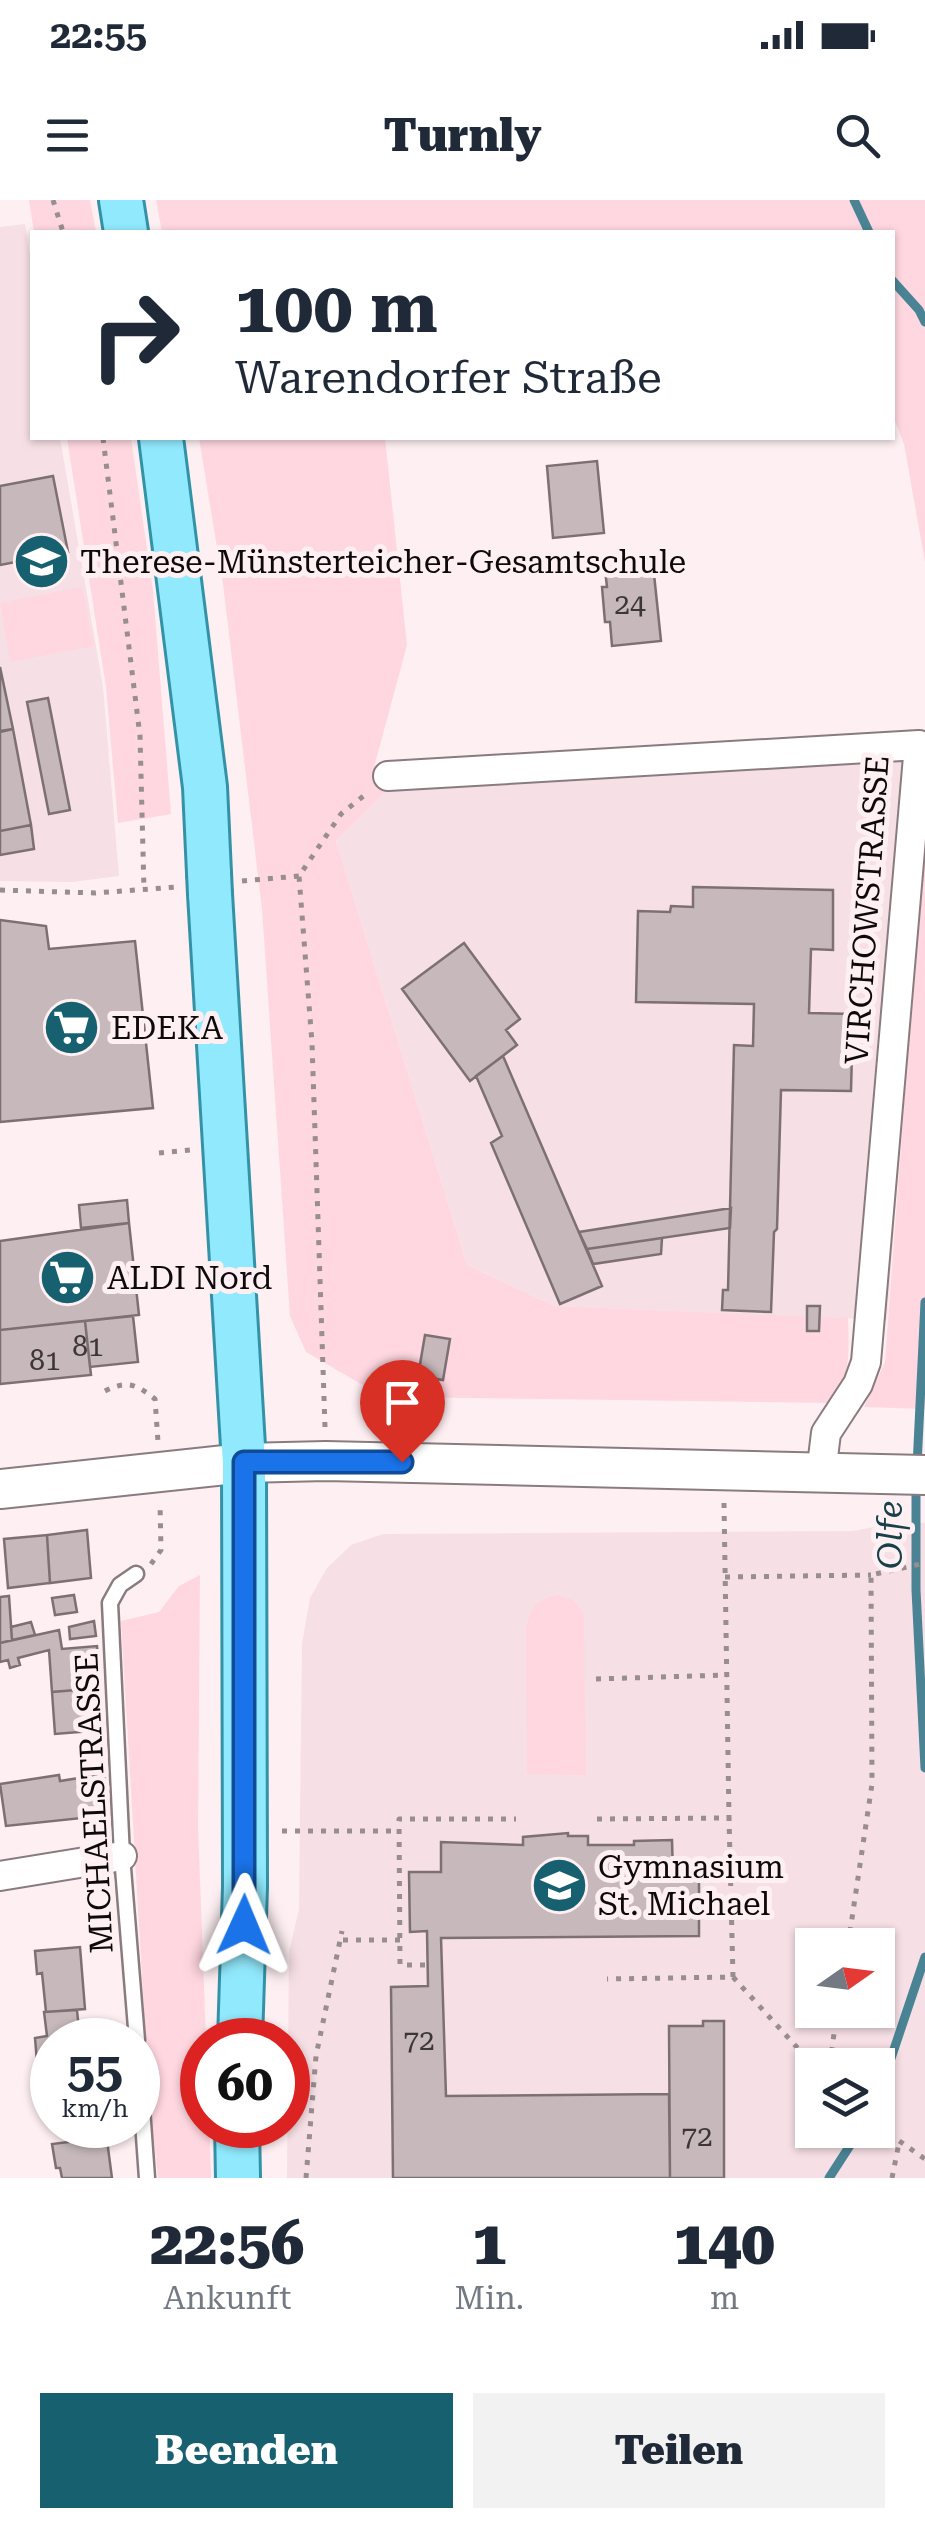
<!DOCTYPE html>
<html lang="de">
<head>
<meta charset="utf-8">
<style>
	:root { --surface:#fff; --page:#f2f2f3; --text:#1f2937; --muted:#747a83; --accent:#17606f }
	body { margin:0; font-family:"Roboto Serif",serif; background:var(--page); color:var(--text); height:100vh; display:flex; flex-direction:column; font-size:38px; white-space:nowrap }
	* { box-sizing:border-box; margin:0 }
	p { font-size:32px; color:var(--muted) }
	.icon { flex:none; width:55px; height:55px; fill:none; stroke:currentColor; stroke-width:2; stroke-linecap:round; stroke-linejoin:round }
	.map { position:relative; height:1978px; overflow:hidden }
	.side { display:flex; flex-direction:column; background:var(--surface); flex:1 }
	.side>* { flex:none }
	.top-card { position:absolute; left:30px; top:30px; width:865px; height:210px; border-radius:0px; box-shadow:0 2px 8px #0004; background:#fff; color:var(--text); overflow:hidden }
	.needle { width:65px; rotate:76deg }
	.tools { position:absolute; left:795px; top:1728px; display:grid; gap:20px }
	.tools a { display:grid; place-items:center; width:100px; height:100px; border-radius:0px; background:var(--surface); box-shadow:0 2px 8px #0004; font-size:50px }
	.speed { position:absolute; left:30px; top:1818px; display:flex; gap:20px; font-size:50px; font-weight:700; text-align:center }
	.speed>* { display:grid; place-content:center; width:130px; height:130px; border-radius:50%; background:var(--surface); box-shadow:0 2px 8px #0004; line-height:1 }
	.speed small { font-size:25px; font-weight:400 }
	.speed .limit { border:15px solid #d22; background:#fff; color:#111 }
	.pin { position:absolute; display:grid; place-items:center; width:85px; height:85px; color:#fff; margin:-102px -42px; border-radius:50% 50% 50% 0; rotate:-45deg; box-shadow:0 0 10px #0007 }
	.pin .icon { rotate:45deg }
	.me { position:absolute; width:110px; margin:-55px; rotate:1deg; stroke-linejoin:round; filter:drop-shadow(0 0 8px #0008) }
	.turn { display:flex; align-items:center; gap:35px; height:210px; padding:0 40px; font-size:45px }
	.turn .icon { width:130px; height:130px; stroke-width:2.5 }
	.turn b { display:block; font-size:70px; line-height:85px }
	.eta { display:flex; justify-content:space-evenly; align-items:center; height:170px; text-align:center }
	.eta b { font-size:60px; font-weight:800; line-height:70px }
	.primary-button { display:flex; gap:20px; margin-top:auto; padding:20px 40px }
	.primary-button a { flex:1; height:115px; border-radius:0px; background:var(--accent); color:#fff; font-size:40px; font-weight:800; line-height:115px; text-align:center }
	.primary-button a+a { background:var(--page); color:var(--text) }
	.status { display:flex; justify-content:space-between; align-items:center; height:70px; padding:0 50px; background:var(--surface); direction:ltr }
	.status svg { height:28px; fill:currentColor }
	header { display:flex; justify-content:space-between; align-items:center; height:130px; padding:0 40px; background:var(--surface); font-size:45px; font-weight:800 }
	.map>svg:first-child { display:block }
</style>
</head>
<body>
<div class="status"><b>22:55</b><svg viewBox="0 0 49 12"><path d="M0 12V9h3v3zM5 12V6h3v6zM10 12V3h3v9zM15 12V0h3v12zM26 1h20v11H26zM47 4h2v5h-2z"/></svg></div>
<header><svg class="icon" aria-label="menu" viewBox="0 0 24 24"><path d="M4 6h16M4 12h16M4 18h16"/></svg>Turnly<svg class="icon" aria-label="search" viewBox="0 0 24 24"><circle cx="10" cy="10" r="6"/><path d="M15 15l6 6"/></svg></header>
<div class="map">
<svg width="925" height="1978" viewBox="0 0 925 1978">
	<rect width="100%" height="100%" fill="#feeff2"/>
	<path fill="#f6dfe5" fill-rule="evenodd" d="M25 24 32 68V238H60L103 487 119 676 72 682 0 681V27Z
		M925 553V621L887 1120 554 1106 467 1065 336 641 390 587Z
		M901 1322 925 1323V1978H287L289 1752 299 1709 302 1444 310 1398 327 1368 351 1345 383 1334 853 1331ZM812 1745H878V1810H812ZM812 1865H878V1930H812Z"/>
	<path fill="#ffd7e0" d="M29 0H90L96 32H34Z
		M156 0H925V362L904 244 893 216 892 32H162Z
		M67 238H131L153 391 171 614 118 623 106 487Z
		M199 238H385L407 445 373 571 390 587 336 641 467 1065 554 1106 848 1118C849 1150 851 1176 833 1203L399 1197 361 1184 306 1152 290 1116 262 709 223 384Z
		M82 387 94 446 10 462 0 403Z
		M925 621V1209L864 1207 885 1162Z
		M200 1375 198 1627 206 1840H202V1925H209L211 1978H158L149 1894 121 1421 159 1412 179 1386Z
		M557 1395 573 1400 584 1414 586 1575 527 1574 526 1429C531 1408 535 1400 557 1395Z"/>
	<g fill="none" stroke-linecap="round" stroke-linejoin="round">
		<path stroke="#4a8494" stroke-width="9" d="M854 0 869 32
			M892 80 919 110 925 122
			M917 1266 925 1102
			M916 1286V1390L925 1568
			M878 1897 925 1757
			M829 1978 860 1930"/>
	</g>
	<path fill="#c6b8bb" stroke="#7d7073" stroke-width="2.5" d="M597 261 604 333 553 338 547 266Z
		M53 276 68 352 0 365V286Z
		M652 355 661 441 612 446 610 422H605L602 387H607L604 360Z
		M0 467 13 529 0 531Z
		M48 498 70 610 49 614 27 502Z
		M13 529 31 625 0 631V532Z
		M31 625 34 649 0 655V631Z
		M693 687 833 690V750L811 749 809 813 853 814 851 891 781 890 777 1029 774 1032 771 1112 722 1110 723 1090H728L734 845 753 846 754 804 636 802 638 711 670 712 671 706 693 707Z
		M0 720 46 726 49 749 135 741 153 908 0 922Z
		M464 743 520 819 506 830 517 845 470 881 402 789Z
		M503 856 602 1086 560 1104 491 943 502 936 476 876Z
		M127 1000 129 1023 81 1028 79 1005Z
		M731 1008 730 1028 587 1049 579 1032Z
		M129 1023 139 1115 0 1130V1041Z
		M662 1038 661 1054 593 1064 587 1049Z
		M807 1106H820L819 1131H807Z
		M133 1116 138 1162 90 1167 85 1121Z
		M85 1121 91 1175 0 1184V1130Z
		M425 1135 450 1139 443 1180 418 1176Z
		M87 1330 91 1378 50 1383 47 1335Z
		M47 1335 50 1383 8 1388 4 1339Z
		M74 1395 77 1412 55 1415 52 1398Z
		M9 1396 12 1440 0 1443V1397Z
		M94 1421 96 1436 70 1439 69 1427Z
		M31 1422 35 1435 12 1440 11 1427Z
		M59 1430 62 1449 97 1446 101 1488 52 1492 49 1450 18 1458 20 1465 10 1468 8 1460 0 1462V1443Z
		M101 1488 104 1530 55 1534 52 1492Z
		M104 1574 111 1615 6 1626 0 1584 59 1575 60 1581Z
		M568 1633V1636H588V1645H634V1641L672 1640 673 1674H699V1736L441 1738 446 1896 669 1894 670 1978H393L391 1787 428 1786 427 1731 410 1732 409 1672H441V1642L523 1645V1637Z
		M80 1747 85 1809 46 1812 42 1773 37 1774 35 1751Z
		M77 1810 80 1840H52V1860L37 1862 35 1838 47 1836 44 1812Z
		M703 1821H724V1978H670L669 1826H703Z
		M76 1925H105L112 1978H62L60 1968H56L52 1944 77 1941Z"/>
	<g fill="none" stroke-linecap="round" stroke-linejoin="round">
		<defs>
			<path id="lane" d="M136 1374 120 1385 110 1403 122 1656 137 1840
				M138 1852 147 1978"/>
			<path id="street" d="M388 576 919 545 866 1162 858 1184 826 1233 821 1274
				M0 1676 122 1656"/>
			<path id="secondary" d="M0 1289 244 1263 326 1261 925 1275"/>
			<path id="primary" d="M121 0 126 32
				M161 238 205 587 209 673
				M210 694 244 1263 245 1687 240 1840
				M237 1925 238 1978"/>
		</defs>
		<use href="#lane" stroke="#897c7f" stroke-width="19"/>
		<use href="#street" stroke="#897c7f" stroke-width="32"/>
		<use href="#secondary" stroke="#897c7f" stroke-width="42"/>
		<use href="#primary" stroke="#3492a7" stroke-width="48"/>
		<path stroke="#988d8f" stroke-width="5" stroke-dasharray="5 8" stroke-linecap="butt" d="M53 0 63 32
			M103 238 140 536 144 690
			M242 681 299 676
			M0 690 95 693 177 687
			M159 953 191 950
			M105 1191C127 1180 136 1184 155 1199L158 1242
			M325 1227 312 843 299 676 341 614 366 594
			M724 1303 729 1618
			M151 1364 161 1350 160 1303
			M725 1377 871 1375
			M596 1479 727 1475
			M597 1619 729 1618 733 1777 607 1779
			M282 1631H399
			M343 1740H400
			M848 1745 872 1584 871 1375 925 1363
			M425 1765H400L399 1619H516
			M733 1777 813 1865
			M830 1865 837 1810
			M878 1926 925 1959
			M306 1978 316 1856 342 1731
			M892 1978 899 1943"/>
		<use href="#lane" stroke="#fff" stroke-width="14"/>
		<use href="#street" stroke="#fff" stroke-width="28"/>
		<use href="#secondary" stroke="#fff" stroke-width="38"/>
		<use href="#primary" stroke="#91e9fd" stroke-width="42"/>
		<defs>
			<path id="primary-bridge" d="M209 673 210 694"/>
		</defs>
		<use href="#primary-bridge" stroke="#3492a7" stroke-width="48" stroke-linecap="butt"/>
		<use href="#primary-bridge" stroke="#91e9fd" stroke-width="42"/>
	</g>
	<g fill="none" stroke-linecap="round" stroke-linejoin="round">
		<defs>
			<path id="route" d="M244 1725V1262H402"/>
		</defs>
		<use href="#route" stroke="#114b97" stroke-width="25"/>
		<use href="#route" stroke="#1a73e8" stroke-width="18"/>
	</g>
	<defs>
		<symbol id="school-disc" viewBox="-11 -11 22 22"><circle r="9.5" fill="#17606f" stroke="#feeff2"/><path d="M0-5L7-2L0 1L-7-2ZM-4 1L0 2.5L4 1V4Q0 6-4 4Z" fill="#fff"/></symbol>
		<symbol id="supermarket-disc" viewBox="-11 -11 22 22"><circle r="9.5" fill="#17606f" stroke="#feeff2"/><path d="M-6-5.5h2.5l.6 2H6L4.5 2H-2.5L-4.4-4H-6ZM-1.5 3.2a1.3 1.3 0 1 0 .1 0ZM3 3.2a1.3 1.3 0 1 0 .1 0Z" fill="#fff"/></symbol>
	</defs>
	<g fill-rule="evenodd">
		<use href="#school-disc" x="10" y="330" width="63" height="63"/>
		<use href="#supermarket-disc" x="40" y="796" width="63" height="63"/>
		<use href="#supermarket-disc" x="36" y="1046" width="63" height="63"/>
		<use href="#school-disc" x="528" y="1654" width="63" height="63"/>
	</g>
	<g text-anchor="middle" stroke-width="10" stroke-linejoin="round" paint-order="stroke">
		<g font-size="28" fill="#3c3637">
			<text x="630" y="414">24</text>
			<text x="88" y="1156">81</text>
			<text x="45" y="1170">81</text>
			<text x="419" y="1850">72</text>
			<text x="697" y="1946">72</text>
		</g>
		<g font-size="32" fill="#0e0a0b" stroke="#feeff2" text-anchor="start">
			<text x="80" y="373">Therese-Münsterteicher-Gesamtschule</text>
			<text x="111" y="839">EDEKA</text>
			<text x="107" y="1089">ALDI Nord</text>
			<text x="598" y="1678">Gymnasium<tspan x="598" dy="37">St. Michael</tspan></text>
		</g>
		<g font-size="32" fill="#0e0a0b" stroke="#feeff2">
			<text transform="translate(867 710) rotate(-86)" y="11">VIRCHOWSTRASSE</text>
			<text transform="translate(94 1603) rotate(-93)" y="11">MICHAELSTRASSE</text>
		</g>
		<g font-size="35" font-style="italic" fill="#184049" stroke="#feeff2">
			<text transform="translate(890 1335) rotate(-90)" y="12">Olfe</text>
		</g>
	</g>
</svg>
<div class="tools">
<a><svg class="needle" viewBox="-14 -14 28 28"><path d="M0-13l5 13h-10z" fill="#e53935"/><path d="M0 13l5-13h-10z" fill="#747a83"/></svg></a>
<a><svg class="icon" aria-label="layers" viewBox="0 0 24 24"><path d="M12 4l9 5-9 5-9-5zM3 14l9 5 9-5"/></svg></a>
</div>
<div class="speed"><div>55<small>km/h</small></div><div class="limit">60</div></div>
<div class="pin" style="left:402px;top:1262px;background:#d93025"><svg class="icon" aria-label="arrive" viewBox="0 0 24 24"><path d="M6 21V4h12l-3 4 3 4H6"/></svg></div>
<svg class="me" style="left:244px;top:1725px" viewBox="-20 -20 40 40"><path d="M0-17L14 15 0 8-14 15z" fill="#1a73e8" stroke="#fff" stroke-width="4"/></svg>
<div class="top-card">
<div class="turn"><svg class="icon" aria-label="right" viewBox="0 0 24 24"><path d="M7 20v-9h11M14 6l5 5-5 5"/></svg><div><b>100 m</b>Warendorfer Straße</div></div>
</div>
</div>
<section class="side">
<div class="eta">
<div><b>22:56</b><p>Ankunft</p></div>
<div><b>1</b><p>Min.</p></div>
<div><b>140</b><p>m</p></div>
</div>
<div class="primary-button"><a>Beenden</a><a>Teilen</a></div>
</section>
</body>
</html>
